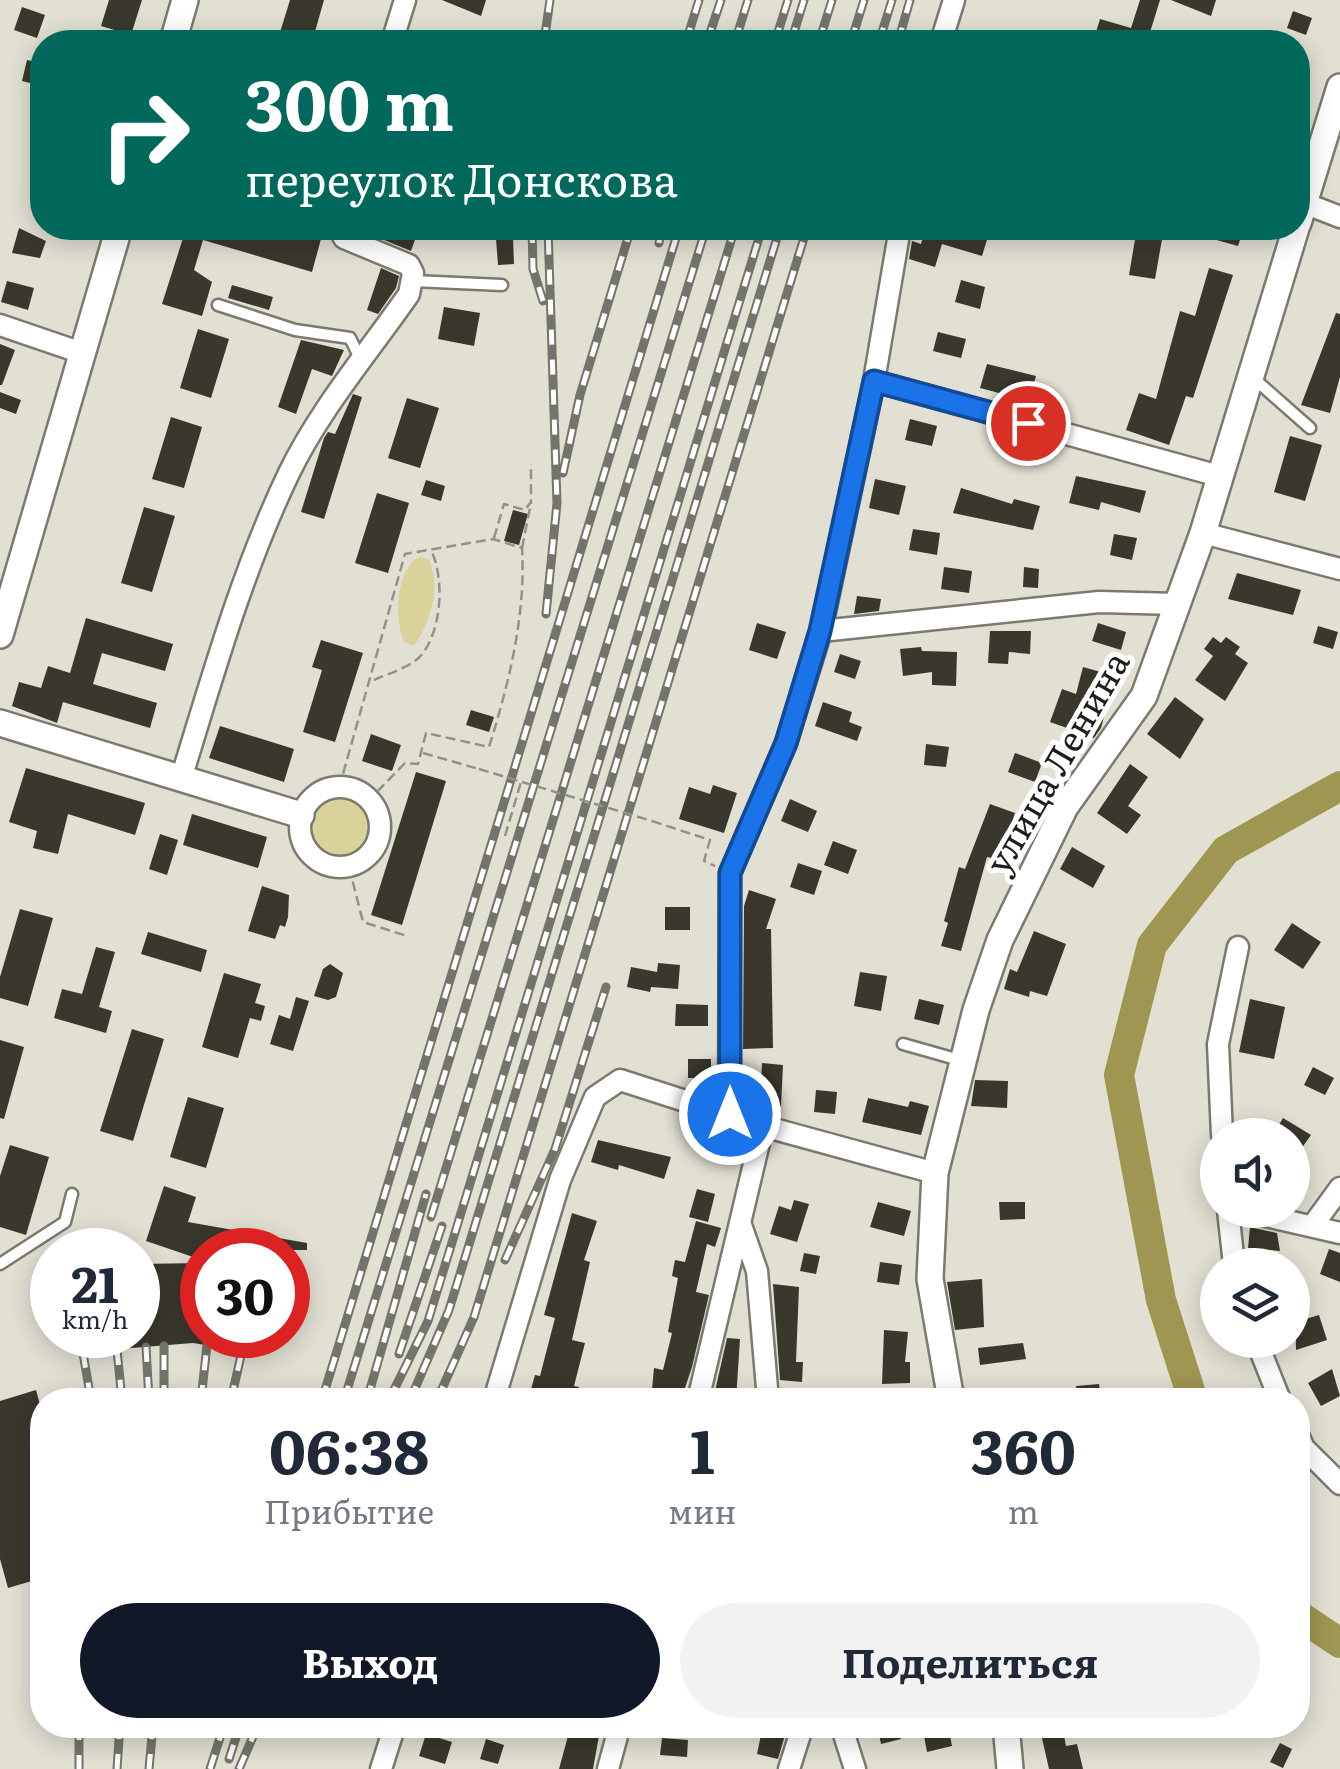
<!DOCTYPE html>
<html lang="ru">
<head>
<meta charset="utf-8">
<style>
	:root { --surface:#fff; --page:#f2f2f3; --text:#1f2937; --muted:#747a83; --accent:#111827 }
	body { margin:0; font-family:Literata,serif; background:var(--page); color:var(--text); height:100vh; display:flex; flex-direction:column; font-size:38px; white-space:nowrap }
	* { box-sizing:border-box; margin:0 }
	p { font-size:32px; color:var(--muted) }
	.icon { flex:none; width:55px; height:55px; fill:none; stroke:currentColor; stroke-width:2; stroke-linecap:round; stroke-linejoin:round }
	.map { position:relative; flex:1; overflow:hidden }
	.details { position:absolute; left:30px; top:1388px; width:1280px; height:350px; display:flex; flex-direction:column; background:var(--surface); border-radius:40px; box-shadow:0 5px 25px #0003 }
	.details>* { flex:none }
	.banner { position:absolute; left:30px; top:30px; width:1280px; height:210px; border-radius:40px; box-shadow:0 5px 25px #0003; background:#00695c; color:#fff; overflow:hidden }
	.tools { position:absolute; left:1200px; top:1118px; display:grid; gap:20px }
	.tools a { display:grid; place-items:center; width:110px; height:110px; border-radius:50%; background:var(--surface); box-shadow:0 5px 25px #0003; font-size:50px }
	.speed { position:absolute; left:30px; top:1228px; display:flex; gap:20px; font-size:50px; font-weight:700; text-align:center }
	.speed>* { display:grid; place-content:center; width:130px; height:130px; border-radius:50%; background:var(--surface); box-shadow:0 5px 25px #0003; line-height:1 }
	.speed small { font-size:25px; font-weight:400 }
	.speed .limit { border:15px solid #d22; background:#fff; color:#111 }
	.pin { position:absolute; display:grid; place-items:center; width:85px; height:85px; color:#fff; margin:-42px; border:5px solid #fff; border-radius:50%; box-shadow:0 2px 10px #0007 }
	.me { position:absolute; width:110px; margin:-55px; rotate:0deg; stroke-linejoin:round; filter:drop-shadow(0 0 8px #0008) }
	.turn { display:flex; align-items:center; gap:35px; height:210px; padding:0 50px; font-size:45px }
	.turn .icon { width:130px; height:130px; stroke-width:2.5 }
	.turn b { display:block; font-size:70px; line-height:85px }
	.eta { display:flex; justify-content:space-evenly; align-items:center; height:170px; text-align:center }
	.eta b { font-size:60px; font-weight:700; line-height:70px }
	.action { display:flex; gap:20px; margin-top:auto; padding:20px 50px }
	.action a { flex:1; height:115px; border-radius:60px; background:var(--accent); color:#fff; font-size:40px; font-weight:700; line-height:115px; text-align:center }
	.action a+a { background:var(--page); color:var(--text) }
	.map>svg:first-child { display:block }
</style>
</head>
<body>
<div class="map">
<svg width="1340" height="1769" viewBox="0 0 1340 1769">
	<rect width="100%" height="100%" fill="#e2e0d3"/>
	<path fill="#d9d39b" d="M420 556 429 560C442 587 430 623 414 646L404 642C394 619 395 570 420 556Z
		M309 826a30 30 0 1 1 60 0a30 30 0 1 1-60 0Z"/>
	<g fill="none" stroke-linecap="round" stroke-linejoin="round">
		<path stroke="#9f9651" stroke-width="30" d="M1193 1400 1161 1300 1119 1075 1152 945 1226 850 1340 786
			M1298 1615 1340 1643"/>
	</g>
	<path fill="#3a382d" d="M109 0H142L131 35 101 26Z
		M290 0H324L312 42H277Z
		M442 0H486L481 16Z
		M1140 0H1160L1147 42H1093L1100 19 1131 28Z
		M1171 0H1216L1211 16Z
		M22 7 45 15 37 38 14 30Z
		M1293 11 1312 18 1306 35 1287 28Z
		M27 60 42 63V86L22 81Z
		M19 228 46 241 40 258 12 253Z
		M173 228H283L321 239 312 272 203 240 194 270 212 282 202 316 162 304 184 235Z
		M388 228H419L411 251 384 240Z
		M926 228H969L989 233 982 256 942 244 935 267 909 259 912 241 921 244Z
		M1137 228H1164L1155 279 1129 275Z
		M1217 228H1244L1238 246 1213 239Z
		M513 238 514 264 498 265 496 239Z
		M381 268 399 276 396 288 378 314 367 310Z
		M1209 268 1233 275 1193 398 1186 396 1169 445 1126 430 1139 393 1156 399 1180 311 1195 316Z
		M961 280 985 287 980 309 955 302Z
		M7 281 34 288 28 310 1 302Z
		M232 285 273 297 269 310 228 298Z
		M444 307 480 313 474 346 438 339Z
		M1336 313 1340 314V377L1330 413 1301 405Z
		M198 329 229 339 211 398 180 388Z
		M938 332 966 339 961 358 933 351Z
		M301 340 344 350 332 376 312 369 296 414 278 407Z
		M0 344 15 350 2 385H0Z
		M987 364 1036 376 1029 401 980 388Z
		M0 392 21 400 16 414 0 408Z
		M353 394 362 397 324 519 301 512 324 438 328 432 335 434Z
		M407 398 439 408 420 468 388 458Z
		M171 417 202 427 184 488 152 479Z
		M910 419 937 426 932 446 905 440Z
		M1290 436 1322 445 1305 501 1274 492Z
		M1076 476 1146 491 1140 513 1101 502 1099 510 1069 503Z
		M875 479 906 486 899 515 869 508Z
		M426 480 445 486 441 501 421 495Z
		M961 488 1012 504 1014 499 1040 506 1033 530 953 513Z
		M377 493 409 503 388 573 355 563Z
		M144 507 175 516 152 592 121 583Z
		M513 510 528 514 519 545 504 541Z
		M913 529 940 533 937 555 909 550Z
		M1114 534 1137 538 1132 560 1110 555Z
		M944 567 972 571 969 593 941 589Z
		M1024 567 1039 569 1038 588 1023 587Z
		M1237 573 1301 590 1293 615 1228 599Z
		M857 596 881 599 879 611 854 614Z
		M86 618 173 644 165 671 102 653 93 684 157 703 150 728 63 702 57 723 12 706 19 682 41 688 48 666 70 673Z
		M757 623 786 632 777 659 749 650Z
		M1098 623 1126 632 1121 650 1092 641Z
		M1318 626 1338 632 1333 649 1313 643Z
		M990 631H1031L1030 654 1009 652 1008 664 988 663Z
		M1213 637 1221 643 1226 637 1240 647 1235 654 1248 663 1225 701 1195 680 1213 656 1204 649Z
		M321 640 363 653 335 742 303 732 322 670 312 667Z
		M921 647 922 651 957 652 956 686 932 685V672L903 676 900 649Z
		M840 654 861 661 855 679 834 672Z
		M1083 667 1115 676 1101 728 1094 738 1088 736 1076 764 1056 755 1067 728 1050 722 1062 689 1076 694Z
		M1175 697 1204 719 1180 759 1147 734Z
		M823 702 852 712 849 722 862 727 857 741 815 726Z
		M471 710 494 717 489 732 466 725Z
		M220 726 294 749 284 782 209 758Z
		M371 734 401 745 392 771 362 761Z
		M926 744 949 747 946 767 924 765Z
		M1015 753 1042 763 1035 782 1008 772Z
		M1130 764 1148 777 1128 806 1141 815 1127 834 1097 813Z
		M26 768 145 803 135 835 68 814 58 854 33 848 37 831 9 822Z
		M416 772 446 781 402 925 371 915Z
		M713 785 737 793 724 833 679 819 689 787 710 794Z
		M790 799 817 811 808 832 781 821Z
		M990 804 1015 813 999 860 987 857 961 951 941 946 948 923 944 921 959 867 965 869Z
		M192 814 267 837 258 868 183 845Z
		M160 834 178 840 167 875 149 869Z
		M833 841 857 850 848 874 824 865Z
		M1072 847 1105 866 1093 888 1060 869Z
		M798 863 822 871 814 895 790 887Z
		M262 886 289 895 288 917 285 927 280 925 275 939 248 931Z
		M749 890 776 899 766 929H771L773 1048 743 1049 744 906Z
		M665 907H690V930H665Z
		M20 909 53 918 28 1006 0 998V977Z
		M1292 923 1321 942 1303 969 1274 950Z
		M1034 931 1066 944 1047 996 1030 991 1029 997 1004 989 1010 969 1017 972Z
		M148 932 207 950 201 972 141 954Z
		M96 947 115 952 99 1007 112 1011 106 1033 54 1018 62 989 82 994Z
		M658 963 680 965 678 989 651 987 650 992 627 987 631 967 657 972Z
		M330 964 343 973 336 997 328 1000 314 996 323 969Z
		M860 972 887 976 881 1011 854 1006Z
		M224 973 261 984 255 1003 265 1006 261 1021 250 1018 238 1058 202 1047Z
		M296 997 309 1001 293 1051 270 1044 279 1015 290 1019Z
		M919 999 944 1005 939 1025 914 1019Z
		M1250 999 1285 1007 1274 1059 1239 1052Z
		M676 1004 708 1005V1026H675Z
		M132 1029 164 1039 133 1141 100 1131Z
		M0 1040 24 1047 4 1119 0 1118Z
		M688 1059H711V1078H688Z
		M762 1063 783 1065 781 1106 760 1105Z
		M1313 1067 1334 1078 1325 1095 1304 1085Z
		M975 1080 1008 1081 1007 1108 971 1106Z
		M816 1090 837 1092 835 1114 814 1112Z
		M188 1097 224 1108 206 1168 170 1157Z
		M868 1098 908 1107 910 1101 929 1106 921 1135 862 1122Z
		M1283 1118 1311 1135 1292 1162V1135H1273Z
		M598 1140 671 1157 664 1179 619 1165 618 1170 591 1162Z
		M10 1145 49 1157 26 1235 0 1227V1176Z
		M164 1186 196 1197 188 1222 307 1243V1250H202V1260L146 1241Z
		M697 1189 715 1194 708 1222 689 1217Z
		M794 1200 809 1204 797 1242 770 1234 779 1206 791 1210Z
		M878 1202 911 1211 904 1236 870 1227Z
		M999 1202H1025V1219L1000 1220Z
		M572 1213 597 1221 584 1260 590 1262 572 1340 585 1343 574 1386 579 1387 576 1400H544L529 1396 535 1375 540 1376 555 1318 544 1315Z
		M696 1221 721 1228 715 1247 707 1244 696 1292 709 1295 692 1367 681 1400H651L654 1368 663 1370 672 1333 668 1332 678 1278 672 1276 675 1260 685 1262Z
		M1250 1227 1277 1233 1280 1251 1248 1248Z
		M1329 1249 1340 1253V1282L1320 1274Z
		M804 1253 820 1256 816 1274 800 1271Z
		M880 1262 902 1265 899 1285 877 1282Z
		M202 1263V1335H262L256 1353 193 1343 70 1353 65 1335H138V1264Z
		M982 1279 984 1327 955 1330 947 1282Z
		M773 1284 799 1287 796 1362H803L802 1382 780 1380Z
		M1295 1298 1302 1320 1319 1315 1327 1340 1296 1350Z
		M884 1330 908 1332 905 1362H910V1383L882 1384Z
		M727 1338 740 1339 736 1400H713Z
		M1023 1343 1026 1359 980 1365 978 1348Z
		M1332 1369 1340 1396 1321 1406 1308 1383Z
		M1099 1384 1101 1400H1078L1076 1386Z
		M36 1390 42 1412V1513L38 1514 42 1531V1578L8 1588 0 1559V1401Z
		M571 1725H601L593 1769H559Z
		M877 1725H897L901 1739 881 1744Z
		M922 1725H948L952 1746 927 1752Z
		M1039 1725H1062L1066 1746 1077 1744 1083 1769H1049Z
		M762 1730 785 1735 778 1759 757 1754Z
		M426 1734 452 1742 445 1764 419 1756Z
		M662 1738 688 1740 687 1757 660 1755Z
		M486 1739 504 1745 498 1764 480 1759Z
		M1280 1743 1292 1749 1283 1768 1270 1762Z"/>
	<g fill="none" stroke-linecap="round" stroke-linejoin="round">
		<defs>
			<path id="service" d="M413 281 502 285
				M218 305 295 330 350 338 360 358
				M1251 376 1310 428
				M903 1044 963 1061
				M0 1264 65 1222 72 1194"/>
			<path id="minor" d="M392 42 405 0
				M941 42 954 0
				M1304 203 1340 217
				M0 325 82 353
				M874 381 1219 476
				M1203 533 1340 569
				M821 631 1099 602 1178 604
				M181 779C213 675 242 571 289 473 320 409 368 353 409 294L413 273 409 265 344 238 339 228
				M300 827a40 40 0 1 1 80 0a40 40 0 1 1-80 0Z
				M729 1114 730 873 786 743 821 631 874 381 900 228
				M1222 1135 1218 1044 1238 947
				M1228 1210 1234 1265
				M1240 1210 1340 1233
				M741 1225 757 1271 768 1400
				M1313 1225 1340 1188
				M1256 1340 1280 1400
				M494 1400 560 1180 595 1097 620 1080 763 1126 935 1173
				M698 1400 763 1126
				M1298 1435 1304 1448 1340 1484
				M841 1725 855 1769
				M381 1769 395 1725
				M608 1769 620 1725
				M789 1769 803 1725"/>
			<path id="tertiary" d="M173 42 185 0
				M1298 223 1340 87
				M0 635 119 228
				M0 723 301 815
				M951 1400 930 1279 935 1173 976 1010 1000 940 1065 807 1144 696 1203 533 1296 228
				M1006 1725 1010 1769"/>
		</defs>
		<use href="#service" stroke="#7b7a6e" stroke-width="15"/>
		<use href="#minor" stroke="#7b7a6e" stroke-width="25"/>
		<use href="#tertiary" stroke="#7b7a6e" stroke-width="30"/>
		<path stroke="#939288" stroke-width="2.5" stroke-dasharray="10 5" stroke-linecap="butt" d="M494 538 504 504 525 510 531 502V464
			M522 548 531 503
			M374 680C389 673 413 667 423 653 442 627 444 580 432 552
			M423 753 479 769
			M339 788 405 554 493 539 522 548C526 615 509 683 489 747L426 733 418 764 405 763 370 799
			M652 821 710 840 704 861 715 866
			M505 836 521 782
			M349 867 363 922 407 936"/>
		<use href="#service" stroke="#fff" stroke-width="10"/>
		<use href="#minor" stroke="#fff" stroke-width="20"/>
		<use href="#tertiary" stroke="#fff" stroke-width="25"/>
		<defs>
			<path id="rail" d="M544 42 550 0
				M686 42 699 0
				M707 42 721 0
				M735 42 748 0
				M775 42 788 0
				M791 42 804 0
				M819 42 832 0
				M851 42 864 0
				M879 42 892 0
				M898 42 910 0
				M532 228 533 269 543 301
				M659 243 661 228
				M563 473 580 395 631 228
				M546 614 557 503 548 228
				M431 1217 735 228
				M505 1260 555 1149 606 987
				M146 1347 149 1400
				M117 1350 122 1400
				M83 1353 91 1400
				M399 1354 442 1226
				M164 1400V1346
				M201 1400 207 1345
				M231 1400 242 1351
				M322 1400 679 228
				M344 1400 706 228
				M367 1400 426 1194
				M389 1400 428 1321 762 228
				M410 1400 449 1310 780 228
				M437 1400 474 1317 807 228
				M79 1725V1769
				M229 1759 240 1725
				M117 1769 120 1725
				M149 1769 153 1725
				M210 1769 224 1725
				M239 1769 258 1725"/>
		</defs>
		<use href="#rail" stroke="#75746b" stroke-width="9"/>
		<use href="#rail" stroke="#fff" stroke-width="5" stroke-dasharray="15" stroke-linecap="butt"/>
		<path stroke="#939288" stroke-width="2.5" stroke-dasharray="10 5" stroke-linecap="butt" d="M479 769 652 821"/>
	</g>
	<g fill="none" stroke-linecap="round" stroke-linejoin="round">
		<defs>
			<path id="route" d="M730 1114V873L786 743 820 631 874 381 1028 423"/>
		</defs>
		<use href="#route" stroke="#114b97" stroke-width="25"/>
		<use href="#route" stroke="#1a73e8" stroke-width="18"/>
	</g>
	<g text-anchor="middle" stroke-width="10" stroke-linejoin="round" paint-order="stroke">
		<g font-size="35" fill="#1f1f1a" stroke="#fff">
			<text transform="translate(1058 763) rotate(-60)" y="12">улица Ленина</text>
		</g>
	</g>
</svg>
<div class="tools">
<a><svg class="icon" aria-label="sound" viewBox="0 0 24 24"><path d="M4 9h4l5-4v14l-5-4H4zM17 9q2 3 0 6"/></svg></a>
<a><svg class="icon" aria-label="layers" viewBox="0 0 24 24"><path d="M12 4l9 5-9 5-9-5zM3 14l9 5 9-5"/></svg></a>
</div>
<div class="speed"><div>21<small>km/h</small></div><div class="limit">30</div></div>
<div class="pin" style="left:1028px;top:423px;background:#d93025"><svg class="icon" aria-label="arrive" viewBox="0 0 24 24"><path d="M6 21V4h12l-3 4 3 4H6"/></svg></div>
<svg class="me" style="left:730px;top:1114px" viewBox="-20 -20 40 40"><circle r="17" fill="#1a73e8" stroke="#fff" stroke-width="3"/><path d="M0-11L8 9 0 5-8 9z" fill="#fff"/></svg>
<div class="banner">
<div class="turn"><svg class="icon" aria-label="right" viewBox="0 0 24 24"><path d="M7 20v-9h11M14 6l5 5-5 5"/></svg><div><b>300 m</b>переулок Донскова</div></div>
</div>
<section class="details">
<div class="eta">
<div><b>06:38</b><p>Прибытие</p></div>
<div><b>1</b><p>мин</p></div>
<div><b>360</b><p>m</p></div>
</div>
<div class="action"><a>Выход</a><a>Поделиться</a></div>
</section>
</div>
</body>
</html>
